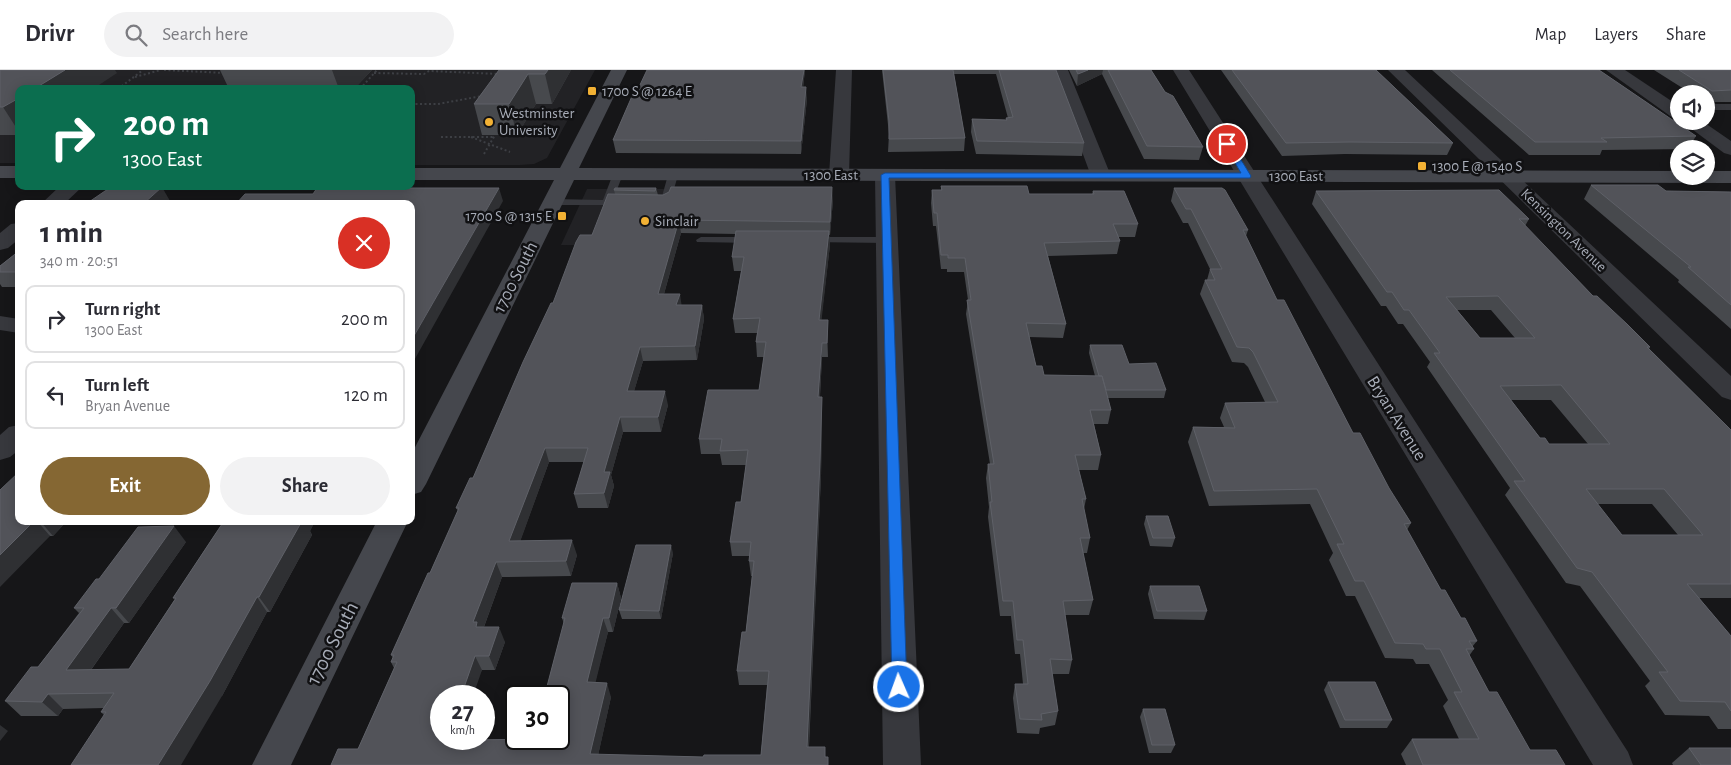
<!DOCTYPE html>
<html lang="en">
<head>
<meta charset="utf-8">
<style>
	:root { --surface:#fff; --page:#f2f2f3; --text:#2b2b33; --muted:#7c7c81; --line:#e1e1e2; --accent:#856733 }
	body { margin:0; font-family:"Alegreya Sans",sans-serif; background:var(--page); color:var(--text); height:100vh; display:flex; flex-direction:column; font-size:19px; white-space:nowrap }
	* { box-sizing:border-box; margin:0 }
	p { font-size:16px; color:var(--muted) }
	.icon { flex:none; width:28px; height:28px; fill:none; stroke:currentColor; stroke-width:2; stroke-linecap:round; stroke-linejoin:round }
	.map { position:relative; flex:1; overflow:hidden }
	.side { position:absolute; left:15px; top:130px; width:400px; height:325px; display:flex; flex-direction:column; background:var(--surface); border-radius:10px; box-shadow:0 2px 12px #0003 }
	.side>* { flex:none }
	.banner { position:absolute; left:15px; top:15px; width:400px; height:105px; border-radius:10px; box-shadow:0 2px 12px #0003; background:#0b6e4f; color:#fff; overflow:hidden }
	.controls { position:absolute; left:1670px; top:15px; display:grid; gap:10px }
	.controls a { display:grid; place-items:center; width:45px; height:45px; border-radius:50%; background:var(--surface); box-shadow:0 2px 12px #0003; font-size:25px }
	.speed { position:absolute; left:430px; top:615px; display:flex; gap:10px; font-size:25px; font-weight:700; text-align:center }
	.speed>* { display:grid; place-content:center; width:65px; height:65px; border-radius:50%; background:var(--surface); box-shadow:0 2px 12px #0003; line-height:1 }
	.speed small { font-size:12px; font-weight:400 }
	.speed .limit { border:2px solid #111; border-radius:8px; background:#fff; color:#111 }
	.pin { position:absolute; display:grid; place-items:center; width:42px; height:42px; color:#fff; margin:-21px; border:2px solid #fff; border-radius:50%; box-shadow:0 1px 5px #0007 }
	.me { position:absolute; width:55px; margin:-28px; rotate:358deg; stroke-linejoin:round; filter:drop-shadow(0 0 4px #0008) }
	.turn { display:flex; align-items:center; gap:18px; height:105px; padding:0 25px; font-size:22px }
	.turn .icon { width:65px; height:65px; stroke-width:2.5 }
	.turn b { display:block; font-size:35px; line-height:42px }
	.round { display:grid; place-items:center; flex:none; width:52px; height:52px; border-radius:26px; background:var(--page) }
	.overview { display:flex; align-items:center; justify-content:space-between; height:85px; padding:0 25px }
	h1 { font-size:30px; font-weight:700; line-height:38px }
	.primary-button { display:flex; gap:10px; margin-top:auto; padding:10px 25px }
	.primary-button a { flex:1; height:58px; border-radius:30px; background:var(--accent); color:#fff; font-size:20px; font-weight:700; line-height:58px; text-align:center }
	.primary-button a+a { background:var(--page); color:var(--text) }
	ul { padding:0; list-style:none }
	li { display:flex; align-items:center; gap:15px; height:68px; margin:0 10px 8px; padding:0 15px; border:2px solid var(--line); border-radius:10px }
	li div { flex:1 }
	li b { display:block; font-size:19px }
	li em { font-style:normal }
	header { display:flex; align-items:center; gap:30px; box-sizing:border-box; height:70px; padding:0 25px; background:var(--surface); border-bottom:1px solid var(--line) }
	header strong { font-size:24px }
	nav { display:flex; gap:28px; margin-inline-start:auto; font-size:18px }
	.search { width:350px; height:45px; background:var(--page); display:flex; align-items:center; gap:12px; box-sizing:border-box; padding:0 18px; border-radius:28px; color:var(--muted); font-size:19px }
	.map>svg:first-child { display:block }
</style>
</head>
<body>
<header>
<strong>Drivr</strong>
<div class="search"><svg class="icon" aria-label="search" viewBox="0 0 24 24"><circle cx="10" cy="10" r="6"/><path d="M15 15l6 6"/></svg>Search here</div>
<nav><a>Map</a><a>Layers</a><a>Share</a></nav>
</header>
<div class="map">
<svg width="1731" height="695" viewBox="0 0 1731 695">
	<rect width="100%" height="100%" fill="#161618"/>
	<path fill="#222225" d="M0 0H595L547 88 534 94 520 95H411V19H19V93H0Z
		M587 119H691L674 176 561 175Z"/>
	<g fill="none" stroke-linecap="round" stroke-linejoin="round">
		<path stroke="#3d3f44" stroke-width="2" stroke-dasharray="2 2.5" stroke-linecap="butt" d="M164 0 225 3
			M374 3 424 4 429 1 499 4
			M135 7 161 0
			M118 19 143 0
			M360 19 377 0
			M411 34H438L482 26
			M441 67H494
			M471 67 510 82
			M484 84 495 65"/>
		<path fill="#37383d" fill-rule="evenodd" d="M1706 34H1731V40H1706Z
			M618 101 623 104 613 130 628 131V135H552L547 132 552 129 603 130 613 104Z
			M673 102 678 105 670 133 665 136 654 135V131L661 130 668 105Z
			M701 167H754L759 170 754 173 697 172 696 170Z
			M813 167H887L892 170 887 173 809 172 808 170Z"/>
		<path fill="#37383d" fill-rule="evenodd" d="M836 0H852L849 105 846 109H832L829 105Z
			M1052 0H1068L1111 106 1108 110H1094L1091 106Z
			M1173 0H1189L1628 682 1633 695H1593Z
			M1388 0H1405L1731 306V330L1722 327Z
			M1606 0H1625L1679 36V49L1673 48Z
			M1681 51H1702L1731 71V85L1724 83Z
			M885 99 892 101 895 105 921 695H883L875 105 878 101Z
			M60 116H83L64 134H41Z
			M19 153V169L8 178 0 180V163L11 154Z
			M0 246 19 249V263L0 260Z
			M19 355V380L10 387 0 390V365L9 357Z"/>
		<path fill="#45474d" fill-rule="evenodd" d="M611 0H627L579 98 1679 101V106H1706V101H1731V113L574 110 426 414 421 422 411 425V385L554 110H411V98H560Z
			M0 96H19V108H0Z
			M377 451H408L291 695H252Z"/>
	</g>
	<path fill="#47494d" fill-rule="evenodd" d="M0 0 117 3 19 19V65H0Z
		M220 0H372L354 19H229Z
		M499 0H571L552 34H536L517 65H482L474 34Z
		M805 0 803 17 807 29 801 84 616 83 613 70Z
		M882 0H1056L1084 73 1082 86 976 84 971 62 972 49 1006 50V48H1008L996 4H954L965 68 964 81 888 82 889 64Z
		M1069 0H1151L1165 22 1203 77 1199 90 1144 89 1102 4 1077 16Z
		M1221 0H1376L1453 73 1447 85 1345 84 1282 86Z
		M1432 0H1599L1696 66 1688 79 1602 80 1600 85H1529Z
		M1654 0H1731V32H1706V24H1692Z
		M1591 115 1666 121 1731 122V259L1678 212 1679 210 1584 129Z
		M941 116 1029 124H1092L1093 121 1138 154 1135 167H1118L1120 171 1117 184 1048 186 1066 254 1063 268 1029 267 1036 296 1044 305 1095 306 1089 283 1090 275 1129 294 1166 320 1164 328H1108L1111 340 1108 354H1094L1101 385 1098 400H1079L1086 429 1084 439 1090 468 1087 483H1083L1093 530 1089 545H1065L1072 590 1069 604H1052L1058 641 1055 655 1040 658 1039 664 1017 663 1013 628 1015 614H1023L1020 584H1015L1011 546H1000L988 447 989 437 986 408 988 394H990L966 244 968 230 964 202H947V199H941L936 156H933L931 133 932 120H941Z
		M656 118 658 125 833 130 830 165H829L830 175 821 250H828V287H822L820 327H822V342L821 406 809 677 826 687 828 695 358 679 394 598 391 592 393 588 391 585 430 503 458 441 456 438 473 408 553 233 615 124 614 120ZM681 163 736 164 732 187 734 201H741L733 249 735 263H757L756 272 757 287H764L759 320 699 369 701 384H720L722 395H746L741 432 730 472 732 486H749V491L751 506H752L746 562 737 601 739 615H767L761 685 703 687 598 685 611 627 595 612 608 562H613L621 528 617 513 562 548 564 554 545 624 546 626H559V669L474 670 475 669H441L482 600H495L505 572 484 557 502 507 571 506 577 485 520 471 549 392H584L574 424 578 438H608L614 416 611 405 623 362H661L668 335 634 321 643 291 697 290 704 249 702 235H681L664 224Z
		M1174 118 1248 160 1246 166 1277 230 1353 363 1411 453 1407 460 1441 520 1477 571 1472 577 1474 579 1469 586 1489 622 1530 680 1565 695H1406L1401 684 1412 669H1459L1443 636 1448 630 1429 594H1416L1413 589 1385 588 1355 526H1346L1329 490 1333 483 1310 434 1209 436 1188 372 1193 357H1224L1220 348 1225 333 1265 332 1248 297 1244 293 1232 292 1200 224 1205 210H1207L1210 199 1188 153H1183L1171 131Z
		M1316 121 1529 149 1525 156 1593 226 1650 277 1649 279 1731 360V528H1699L1731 566V659H1718L1709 646 1665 645 1645 616 1650 611 1580 516 1566 513 1505 425 1510 418 1427 297 1430 292 1403 254H1398L1386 236H1381L1312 134ZM1457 240H1491L1515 268H1480ZM1511 330H1551L1588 374H1549L1540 368ZM1597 434H1652L1678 465H1622Z
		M19 181V217H2L0 214V196Z
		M1146 446 1175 468 1172 477 1150 476 1144 454Z
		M19 451H67L53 466H50Z
		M224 451H315L310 461 312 465 270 542H267L222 626 104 645 101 642 104 638 63 639 58 646H21L5 631 38 597 79 543 74 538 99 509 186 472 129 553H124L91 600 129 599 175 529 173 528Z
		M673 483 661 549H622L619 540Z
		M1150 516 1207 541 1204 550 1154 549 1148 524Z
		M1328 612 1392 650 1387 658H1340L1324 620Z
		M1143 639 1175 675 1171 683H1149L1140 647Z
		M1689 678 1731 695H1673L1672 693Z"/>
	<path fill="#2f3033" d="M65 0H115L117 3 93 19H34Z
		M332 0H372L354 19H339Z
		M548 0H571L552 34 545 4Z
		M804 0H805L802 29 801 17Z
		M1088 0H1103L1102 4 1077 16 1078 4Z
		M528 4 536 34 517 65 509 34Z
		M806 17 807 29 801 84V71Z
		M19 28V62L3 37Z
		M162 117 170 131 167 134H143Z
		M832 117 833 130 830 165V152Z
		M499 118 503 131 411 296V271Z
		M679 150 681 163 660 238 658 224Z
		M829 161 830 175 820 264 819 250Z
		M680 224 682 238 676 235Z
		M702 235 704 249 697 290 695 276Z
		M828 250V287L827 273Z
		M822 273V287L819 342 818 327Z
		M640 277 643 291 630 335 627 321Z
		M665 321 668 335 661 362 658 347Z
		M822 327V342L821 406 808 690 807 677Z
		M620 347 623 362 611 405 614 416 608 438 604 423V402Z
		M545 378 549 392 515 486 509 471Z
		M34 451H37L50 466 0 517V485Z
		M40 451H67L53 466Z
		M300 451H315L310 461 312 465 270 542 259 527Z
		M174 456 186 472 129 553 116 538Z
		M572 470 577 485 571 506 566 491Z
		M671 475 673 483 661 549 659 541Z
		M496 492 502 507 482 562V572L473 552Z
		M617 513 621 528 613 562 609 548Z
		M257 527 267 542 222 626 181 695H158Z
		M111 538 124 553 80 615 66 600Z
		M603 548 608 562 592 627 587 612Z
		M499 557 505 572 495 600 489 586Z
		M475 586 482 600 473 626H461Z
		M607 613 611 627 596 695 590 684Z
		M48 624 63 639 58 646 42 632Z
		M0 655 8 661 0 671Z
		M462 669H475L469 684 462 670Z"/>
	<path fill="#525359" stroke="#5f6168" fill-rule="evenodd" d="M0 0H65L34 19H19V28L3 37H0Z
		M499 0H548L545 4H528L509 34H474Z
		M647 0H804L801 17H806L801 71 613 70 636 17H639Z
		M883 0H953L965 68 889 69V51Z
		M999 0H1056L1084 73 977 71 972 49 1007 50 1006 48 1013 47Z
		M1076 0H1088L1078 4Z
		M1108 0H1151L1165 22 1173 26 1203 77 1147 76Z
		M1232 0H1376L1453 73 1350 72 1286 73Z
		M1450 0H1599L1696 66 1601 68 1607 72H1535Z
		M1679 0H1731V20L1712 21Z
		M1591 115H1658L1666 121 1731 122V235L1688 197H1691Z
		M941 116H1027L1029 124H1094L1093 121H1124L1138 154H1113L1120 171 1044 173 1066 254 1026 253 1036 296H1042L1044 305 1102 306 1111 340H1090L1101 385H1075L1086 429H1082L1090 468H1080L1093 530 1063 531 1072 590 1050 589 1058 641 1041 644 1042 650 1020 649 1015 614H1028L1023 570H1017L1013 531H1003L990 432H992L988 394H994L967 230H971L965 188H948V185H941L937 143H934L932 120H942Z
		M113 117H162L143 134H86L105 121Z
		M671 117H832L830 152 679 150 658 224H680L676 235H702L695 276 640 277 627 321H665L658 347H620L604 402H610L604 423 574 424 588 378H545L509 471 572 470 566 491 496 492 473 552H477L476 557H499L489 586H475L461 626H441V669H462V670L559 669V639L563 624H545L565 548H562L572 513H617L609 548H603L587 612 607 613 590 684 703 687 704 685H761L769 601H737L742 562H746L754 491H749L751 472H730L736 432H741L748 380 720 381 722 369H699L708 320H759L766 272H756L760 248 733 249 744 187H732L736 161H829L819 250H828L827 273H822L818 327H822L820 391 807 677H825V687H828V695H331L338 679H358L397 592H391L394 585H391L428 503H430L459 438H456L470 408H473L523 292 551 233H553L576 172 580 165H592L608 124 663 125 669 122Z
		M317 118H499L411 271V134H236L245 124H313Z
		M615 118H656L655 121 614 120Z
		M1174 118H1222L1225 120 1248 160H1243L1277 230H1284L1353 363H1360L1389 418 1411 453 1404 454 1441 520H1445L1461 548H1465L1477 571H1469L1474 579H1466L1489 622H1497L1530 680H1556L1565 695H1423L1412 669H1479L1454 622H1462L1440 579H1426L1423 574 1395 573 1364 511H1355L1337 474H1344L1317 419 1214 421 1193 357 1235 358 1225 333 1278 332 1253 282 1249 278 1237 277 1205 210H1215L1210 199H1222L1191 139H1186Z
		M1499 120 1529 149H1519L1593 226H1597L1627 254 1650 277H1647L1731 360V514H1687L1731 566V641L1725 632 1680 631 1659 602H1668L1592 502 1577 498 1514 411H1525L1434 283H1440L1409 240H1404L1392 222H1387L1316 121ZM1498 226 1535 268H1480L1446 227ZM1561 315 1610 374H1549L1545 368H1540L1500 316ZM1586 419H1664L1703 465H1622Z
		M19 181V202H0V196Z
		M1090 275H1122L1129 294 1156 293 1166 320H1106L1102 306H1099Z
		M19 402V451H34L0 485V420Z
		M1146 446H1168L1175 468H1153Z
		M224 451H302L259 527H257L210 611 158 695H71L106 642H101L114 623 48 624 42 632 5 631 31 597H38L84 538H74L96 509H99L138 457 174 456 116 538H111L66 600 129 599 176 528H173Z
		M636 475H671L659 541 619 540Z
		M1150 516H1199L1207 541H1157Z
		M1328 612H1375L1392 650H1345Z
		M1143 639H1165L1175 675H1152Z
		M1689 678H1731V695H1701Z"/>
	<path fill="#1a73e8" stroke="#114b97" d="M1225 72H1230L1251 106 1250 108H889L907 617 905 622 899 624 894 622 892 617 881 105 885 103H1241L1224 74Z"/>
	<g fill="#f2b134" stroke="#111113" stroke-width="2">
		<rect x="587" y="16" width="10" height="10" rx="2.5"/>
		<circle cx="489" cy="52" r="5"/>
		<rect x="1417" y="91" width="10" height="10" rx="2.5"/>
		<rect x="557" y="141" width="10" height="10" rx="2.5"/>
		<circle cx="645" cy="151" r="5"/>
	</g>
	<g text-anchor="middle" stroke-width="5" stroke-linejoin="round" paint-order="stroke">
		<g font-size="15" fill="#a8adb8" stroke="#111113" text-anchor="start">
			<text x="602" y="26">1700 S @ 1264 E</text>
			<text x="499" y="48">Westminster<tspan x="499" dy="17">University</tspan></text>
			<text x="1432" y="101">1300 E @ 1540 S</text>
			<text x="552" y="151" text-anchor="end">1700 S @ 1315 E</text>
			<text x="655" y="156">Sinclair</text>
		</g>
		<g font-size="15" fill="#a8adb8" stroke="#111113">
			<text x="831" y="110">1300 East</text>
			<text x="1296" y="111">1300 East</text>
			<text transform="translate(1564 160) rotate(44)" y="5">Kensington Avenue</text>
		</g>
		<g font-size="18" fill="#a8adb8" stroke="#111113">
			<text transform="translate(515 207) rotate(-63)" y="6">1700 South</text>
			<text transform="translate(1397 348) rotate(58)" y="6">Bryan Avenue</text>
		</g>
		<g font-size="21" fill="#a8adb8" stroke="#111113">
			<text transform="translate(332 573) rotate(-63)" y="7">1700 South</text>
		</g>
	</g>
</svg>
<div class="controls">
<a><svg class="icon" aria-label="sound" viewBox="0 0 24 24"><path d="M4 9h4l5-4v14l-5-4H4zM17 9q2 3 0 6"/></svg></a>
<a><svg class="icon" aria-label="layers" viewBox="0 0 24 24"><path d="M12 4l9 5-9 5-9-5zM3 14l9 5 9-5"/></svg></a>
</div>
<div class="speed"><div>27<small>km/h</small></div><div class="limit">30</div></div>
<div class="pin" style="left:1227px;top:74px;background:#d93025"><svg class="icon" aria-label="arrive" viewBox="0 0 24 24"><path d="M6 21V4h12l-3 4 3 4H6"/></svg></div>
<svg class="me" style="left:899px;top:617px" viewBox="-20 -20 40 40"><circle r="17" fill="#1a73e8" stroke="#fff" stroke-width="3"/><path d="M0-11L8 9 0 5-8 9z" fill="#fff"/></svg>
<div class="banner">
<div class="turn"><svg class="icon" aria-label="right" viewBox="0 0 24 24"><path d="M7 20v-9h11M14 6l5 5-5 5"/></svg><div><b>200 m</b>1300 East</div></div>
</div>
<section class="side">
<div class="overview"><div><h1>1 min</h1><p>340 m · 20:51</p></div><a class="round" style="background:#d93025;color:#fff"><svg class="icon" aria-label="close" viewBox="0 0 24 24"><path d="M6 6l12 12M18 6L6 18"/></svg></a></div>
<ul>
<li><svg class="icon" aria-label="right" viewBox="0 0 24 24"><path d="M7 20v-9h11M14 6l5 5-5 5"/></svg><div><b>Turn right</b><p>1300 East</p></div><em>200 m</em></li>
<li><svg class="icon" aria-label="left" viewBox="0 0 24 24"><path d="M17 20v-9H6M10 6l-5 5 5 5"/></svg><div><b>Turn left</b><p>Bryan Avenue</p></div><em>120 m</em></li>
</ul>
<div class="primary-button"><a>Exit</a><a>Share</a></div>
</section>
</div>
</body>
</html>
